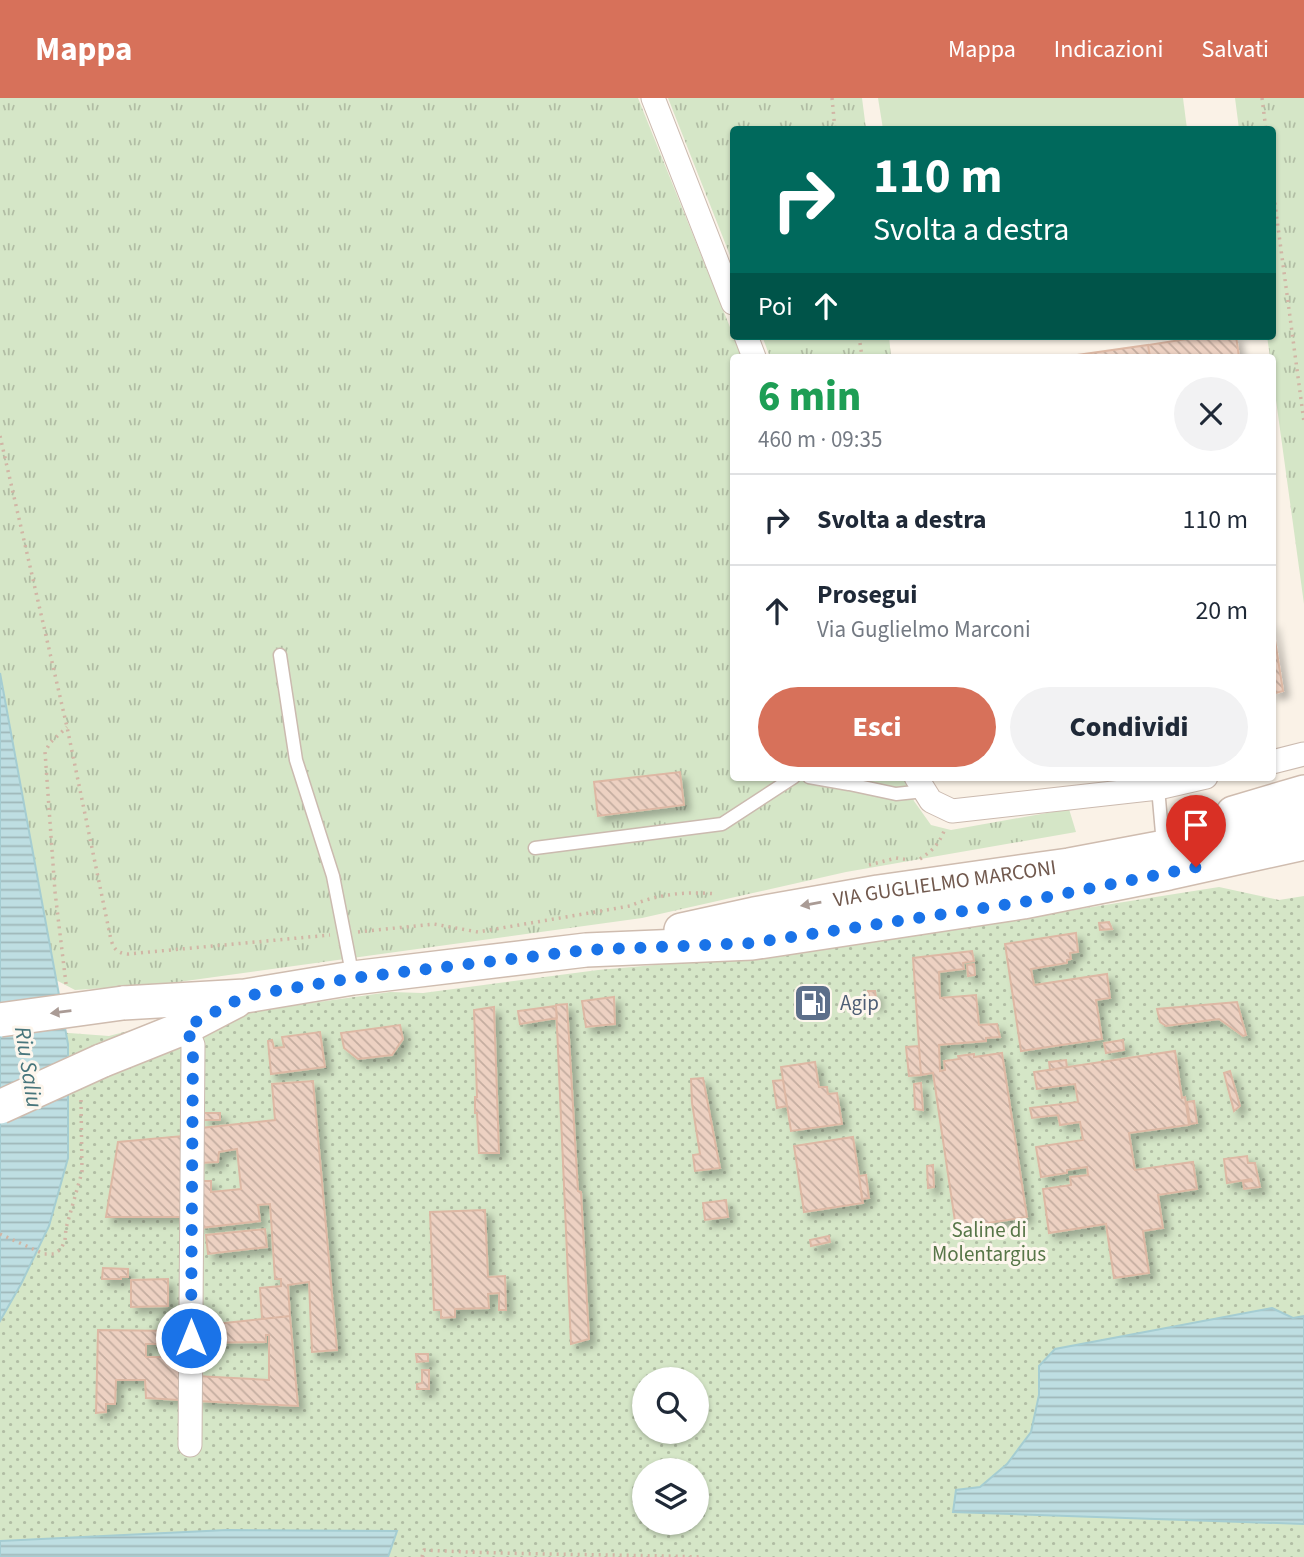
<!DOCTYPE html>
<html lang="it">
<head>
<meta charset="utf-8">
<style>
	:root { --surface:#fff; --page:#f2f2f3; --text:#1f2937; --muted:#747a83; --line:#e0e1e3; --accent:#d7715a }
	body { margin:0; font-family:"Source Sans 3",sans-serif; background:var(--page); color:var(--text); height:100vh; display:flex; flex-direction:column; font-size:26px; white-space:nowrap }
	* { box-sizing:border-box; margin:0 }
	p { font-size:23px; color:var(--muted) }
	.icon { flex:none; width:38px; height:38px; fill:none; stroke:currentColor; stroke-width:2; stroke-linecap:round; stroke-linejoin:round }
	.map { position:relative; flex:1; overflow:hidden }
	.drawer { position:absolute; left:730px; top:256px; width:546px; height:427px; display:flex; flex-direction:column; background:var(--surface); border-radius:7px; box-shadow:0 2px 5px #0004 }
	.drawer>* { flex:none }
	.hud { position:absolute; left:730px; top:28px; width:546px; height:214px; border-radius:7px; box-shadow:0 2px 5px #0004; background:#00695c; color:#fff; overflow:hidden }
	.controls { position:absolute; left:632px; top:1269px; display:grid; gap:14px }
	.controls a { display:grid; place-items:center; width:77px; height:77px; border-radius:50%; background:var(--surface); box-shadow:0 2px 5px #0004; font-size:35px }
	.pin { position:absolute; display:grid; place-items:center; width:60px; height:60px; color:#fff; margin:-72px -30px; border-radius:50% 50% 50% 0; rotate:-45deg; box-shadow:0 0 7px #0007 }
	.pin .icon { rotate:45deg }
	.me { position:absolute; width:77px; margin:-38px; rotate:0deg; stroke-linejoin:round; filter:drop-shadow(0 0 5px #0008) }
	.turn { display:flex; align-items:center; gap:24px; height:147px; padding:0 28px; font-size:32px }
	.turn .icon { width:91px; height:91px; stroke-width:2.5 }
	.turn b { display:block; font-size:49px; line-height:60px }
	.then { display:flex; align-items:center; height:66px; padding:0 28px; background:#0003; gap:14px; font-size:26px }
	.round { display:grid; place-items:center; flex:none; width:74px; height:74px; border-radius:37px; background:var(--page) }
	.summary { display:flex; align-items:center; justify-content:space-between; height:119px; padding:0 28px }
	h1 { font-size:42px; font-weight:800; line-height:52px; color:#1e9e55 }
	.primary-button { display:flex; gap:14px; margin-top:auto; padding:14px 28px }
	.primary-button a { flex:1; height:80px; border-radius:42px; background:var(--accent); color:#fff; font-size:28px; font-weight:800; line-height:80px; text-align:center }
	.primary-button a+a { background:var(--page); color:var(--text) }
	ul { padding:0; list-style:none }
	li { display:flex; align-items:center; gap:21px; height:91px; padding:0 28px; border-top:2px solid var(--line) }
	li div { flex:1 }
	li b { display:block; font-size:26px }
	li em { font-style:normal }
	header { display:flex; align-items:center; gap:42px; box-sizing:border-box; height:98px; padding:0 35px; background:var(--accent); color:#fff }
	header strong { font-size:33px }
	nav { display:flex; gap:38px; margin-inline-start:auto; font-size:24px }
	.map>svg:first-child { display:block }
</style>
</head>
<body>
<header>
<strong>Mappa</strong>
<nav><a>Mappa</a><a>Indicazioni</a><a>Salvati</a></nav>
</header>
<div class="map">
<svg width="1304" height="1459" viewBox="0 0 1304 1459">
	<defs>
		<pattern id="grass-tufts" width="24" height="20" patternUnits="userSpaceOnUse" patternTransform="scale(1.75)"><rect width="24" height="20" fill="#d5e6c7"/><path d="M3 7l-1-3M5 7V3M7 7l1-3M15 17l-1-3M17 17v-4M19 17l1-3" fill="none" stroke="#b1bda4"/></pattern>
		<pattern id="park-dots" width="8" height="8" patternUnits="userSpaceOnUse" patternTransform="scale(1.75)"><rect width="8" height="8" fill="#d5e6c7"/><path d="M2 2h.1M6 6h.1" fill="none" stroke="#b1bda4" stroke-width="1.8" stroke-linecap="round"/></pattern>
		<pattern id="water-rules" width="6" height="5" patternUnits="userSpaceOnUse" patternTransform="scale(1.75)"><rect width="6" height="5" fill="#bedee2"/><path d="M0 2.5h6" fill="none" stroke="#9fb7b9"/></pattern>
		<pattern id="building-back-hatch" width="6" height="6" patternUnits="userSpaceOnUse" patternTransform="scale(1.75)"><rect width="6" height="6" fill="#edd1c2"/><path d="M-1 5l2 2M0 0l6 6M5-1l2 2" fill="none" stroke="#c4ada0"/></pattern>
		<filter id="shadow"><feDropShadow dx="6" dy="6" stdDeviation="3.5" flood-color="#0004"/></filter>
	</defs>
	<rect width="100%" height="100%" fill="#faf2e7"/>
	<path fill="url(#grass-tufts)" d="M0 0H638L742 259H733V679H905L914 703 931 727 951 732 1069 711 1076 734 846 774 642 820 164 886 75 892 56 882 0 575Z
		M668 0H862L866 31 733 32V165Z
		M1235 0H1304V506L1272 273V259H1270L1267 238H1272V32L1239 31Z
		M762 238H889L891 259H770Z"/>
	<path fill="url(#park-dots)" fill-rule="evenodd" d="M1219 789 1279 802 1304 798V1459H0V941L42 933 109 938 185 918H218L390 894 423 895 598 872 734 860 884 842ZM644 1281H696V1334H644ZM644 1372H696V1424H644Z"/>
	<path fill="#d5e6c7" d="M878 0H1183L1187 31H883Z"/>
	<path fill="url(#water-rules)" stroke="#a5cdd2" stroke-width="2" d="M0 575 68 946V1060L49 1128 21 1186 0 1223Z
		M1272 1210 1293 1220 1304 1218V1426L953 1414 956 1392 980 1389 1007 1366 1031 1334 1039 1297V1268L1055 1251Z
		M227 1432 397 1433 388 1459H0V1443Z"/>
	<path fill="url(#building-back-hatch)" stroke="#ddb8a4" stroke-width="2" filter="url(#shadow)" d="M1206 238H1236L1239 259H1150L1148 247Z
		M1148 247 1150 259H1063Z
		M1272 523 1283 593 1272 596Z
		M680 674 684 707 598 718 594 684Z
		M1109 824 1112 831 1100 832 1099 825Z
		M1076 835 1078 854 1070 855 1071 861 1067 862V865L1031 871 1034 887 1107 876 1110 900 1096 902 1102 941 1021 953 1005 846Z
		M972 853 974 863 963 865 964 871 939 874 940 900 976 897 979 927 997 926 1000 939 986 940V943L939 947 940 973 945 972 944 963 959 961 958 958 974 956V959L1002 955 1027 1119 956 1130 933 975 921 977 913 860Z
		M974 866 975 877 968 878 967 867Z
		M868 893H875L877 906 871 907Z
		M614 899 615 926 586 929 582 903Z
		M1237 904 1246 937 1243 938 1219 921 1166 928 1160 924 1157 911Z
		M567 906 578 1093 581 1094 589 1241 571 1246 556 907Z
		M556 908 557 920 520 926 518 913Z
		M494 909 499 1055H479L477 1015H475V999H477L474 912Z
		M400 927 403 941 392 957 358 961 344 950 341 935Z
		M320 934 325 969 271 976 268 943 272 942 274 950 284 949 282 939Z
		M1123 942 1124 952 1106 955 1104 945Z
		M919 948 921 977 909 978 906 949Z
		M1175 953 1182 1000 1185 999 1189 1027 1129 1035 1135 1072 1193 1064 1197 1091 1158 1097 1163 1130 1143 1133 1149 1175 1114 1180 1106 1126 1049 1135 1043 1091 1071 1087 1070 1079 1088 1077 1087 1069 1067 1072V1075L1041 1079 1036 1049 1083 1042 1080 1024 1060 1027 1058 1017 1032 1020 1030 1010 1078 1004 1075 986 1037 991 1034 974Z
		M1066 962 1067 969 1050 972 1049 964Z
		M815 964 819 989H827L828 996 837 995 842 1026 791 1033 781 969Z
		M1230 973 1240 1008 1234 1013 1224 975Z
		M703 980 720 1070 695 1073 693 1057 700 1056 692 1005 691 981Z
		M783 982 787 1008 777 1010 773 983Z
		M313 983 337 1252 312 1254 309 1184 288 1187 290 1218 262 1221 260 1190 281 1188V1181H275L270 1106 258 1107 260 1123 200 1130 201 1083H211V1094L241 1091 237 1051 219 1054 218 1064 201 1065V1030L275 1022 272 986Z
		M921 985 923 1012 915 1011 914 986Z
		M1194 1003 1197 1025 1190 1026 1187 1004Z
		M204 1015H220V1022H204Z
		M183 1038 182 1119H106L118 1044Z
		M853 1039 863 1105 804 1114 794 1048Z
		M1247 1058 1248 1065H1255L1260 1089 1244 1091 1243 1084 1252 1083 1251 1081 1227 1085 1224 1061Z
		M933 1067 934 1089 928 1090 927 1068Z
		M866 1077 869 1100 862 1101 859 1078Z
		M726 1102 728 1119 705 1122 703 1105Z
		M485 1112 488 1179 505 1178 506 1212H499V1195L488 1196 489 1210 455 1211V1219L441 1220V1212H434L430 1114Z
		M265 1131 267 1149 208 1156 206 1137Z
		M829 1138 830 1144 811 1148 810 1142Z
		M103 1170 128 1171V1179H121V1181H102Z
		M168 1181V1208L131 1209V1182Z
		M290 1218 298 1308 197 1303V1278L269 1282V1237H266V1244L198 1245 197 1228Z
		M98 1232 180 1233V1246H146V1259H180L179 1302 146 1300 145 1282H116L115 1306H106V1314L96 1315Z
		M416 1256H428V1263L417 1264Z
		M422 1272H429V1291H417V1286L422 1285Z"/>
	<g fill="none" stroke-linecap="round" stroke-linejoin="round">
		<defs>
			<path id="lane" d="M280 557 296 662 333 778 353 880
				M809 679 849 686 896 696 924 693
				M1158 690 1162 735
				M535 750 722 726 794 679"/>
			<path id="street" d="M653 0 733 205
				M746 238 754 259
				M1272 664 1304 656
				M916 679 931 703 952 713 1158 690 1206 679
				M186 929 193 947 190 1347"/>
			<g id="secondary">
				<path d="M1233 715 1304 694"/>
				<path id="s1" d="M681 832 754 816 878 794 1069 767 1218 739 1304 720"/>
				<path d="M123 905 245 898 353 880 586 852 752 845 1023 804 1169 775 1304 745"/>
				<path d="M101 963 186 929 236 903"/>
			</g>
		</defs>
		<use href="#lane" stroke="#cbbaaf" stroke-width="15"/>
		<use href="#street" stroke="#cbbaaf" stroke-width="25"/>
		<use href="#secondary" stroke="#cfbcaf" stroke-width="36"/>
		<path stroke="#d1b5a5" stroke-width="3.5" stroke-dasharray="2 5" stroke-linecap="butt" d="M832 0 835 32
			M1262 0 1266 32
			M1272 84 1304 324
			M859 238 862 259
			M0 338 67 629 111 842C114 851 117 855 128 856L330 837
			M920 761C932 753 939 746 944 733
			M869 767 896 760 909 762
			M358 834 434 826 478 834 630 808C657 796 688 793 716 796
			M66 886 55 794 45 654 50 645 67 629
			M0 1136 44 1156H54L61 1151 65 1142 66 1130 82 1074 81 1001
			M422 1459 424 1452C516 1457 609 1456 701 1459"/>
		<use href="#lane" stroke="#fff" stroke-width="12"/>
		<use href="#street" stroke="#fff" stroke-width="23"/>
		<use href="#secondary" stroke="#fff" stroke-width="33"/>
		<defs>
			<path id="secondary-bridge" d="M0 922 123 905
				M0 1009 101 963"/>
		</defs>
		<use href="#secondary-bridge" stroke="#cfbcaf" stroke-width="36" stroke-linecap="butt"/>
		<use href="#secondary-bridge" stroke="#fff" stroke-width="33"/>
	</g>
	<defs><path id="oneway-solid" d="M-6-.8H1V-3.2L6.5 0L1 3.2V.8H-6Z" transform="scale(1.75)"/></defs>
	<g fill="#aa9b95">
		<use href="#oneway-solid" transform="translate(811 806) rotate(170)"/>
		<use href="#oneway-solid" transform="translate(61 914) rotate(173)"/>
	</g>
	<g fill="none" stroke-linecap="round" stroke-linejoin="round">
		<path stroke="#1a73e8" stroke-width="12" stroke-dasharray="0 21.6" d="M191 1240 193 947 186 929 245 898 353 880 586 852 752 845 1023 804 1196 769"/>
	</g>
	<defs>
		<symbol id="fuel-square" viewBox="-11 -11 22 22"><rect x="-9" y="-9" width="18" height="18" rx="4" fill="#5c6f8a" stroke="#fdf6ed"/><path d="M-5.5-6h7V0h2V4h1.3V-2.5L3-4.5l.8-.8L6-3V5H2.5V1h-1V6h-7ZM-4.2-4.7v3.2H.2V-4.7Z" fill="#fff"/></symbol>
	</defs>
	<g fill-rule="evenodd">
		<use href="#fuel-square" x="791" y="883" width="44" height="44"/>
	</g>
	<g text-anchor="middle" stroke-width="6" stroke-linejoin="round" paint-order="stroke">
		<g font-size="21" fill="#71594e" stroke="#fdf6ed">
			<text dy="7" stroke="none"><textPath href="#s1" startOffset="268">VIA GUGLIELMO MARCONI</textPath></text>
		</g>
		<g font-size="21" fill="#4e5e75" stroke="#fdf6ed" text-anchor="start">
			<text x="840" y="912">Agip</text>
		</g>
		<g font-size="21" fill="#577648" stroke="#fdf6ed">
			<text x="989" y="1139">Saline di<tspan x="989" dy="24">Molentargius</tspan></text>
		</g>
		<g font-size="23" font-style="italic" fill="#47757b" stroke="#fdf6ed">
			<text transform="translate(29 969) rotate(81)" y="8">Riu Saliu</text>
		</g>
	</g>
</svg>
<div class="controls">
<a><svg class="icon" aria-label="search" viewBox="0 0 24 24"><circle cx="10" cy="10" r="6"/><path d="M15 15l6 6"/></svg></a>
<a><svg class="icon" aria-label="layers" viewBox="0 0 24 24"><path d="M12 4l9 5-9 5-9-5zM3 14l9 5 9-5"/></svg></a>
</div>
<div class="pin" style="left:1196px;top:769px;background:#d93025"><svg class="icon" aria-label="arrive" viewBox="0 0 24 24"><path d="M6 21V4h12l-3 4 3 4H6"/></svg></div>
<svg class="me" style="left:191px;top:1240px" viewBox="-20 -20 40 40"><circle r="17" fill="#1a73e8" stroke="#fff" stroke-width="3"/><path d="M0-11L8 9 0 5-8 9z" fill="#fff"/></svg>
<div class="hud">
<div class="turn"><svg class="icon" aria-label="right" viewBox="0 0 24 24"><path d="M7 20v-9h11M14 6l5 5-5 5"/></svg><div><b>110 m</b>Svolta a destra</div></div>
<div class="then">Poi<svg class="icon" aria-label="ahead" viewBox="0 0 24 24"><path d="M12 20V5M6 11l6-6 6 6"/></svg></div>
</div>
<section class="drawer">
<div class="summary"><div><h1>6 min</h1><p>460 m · 09:35</p></div><a class="round"><svg class="icon" aria-label="close" viewBox="0 0 24 24"><path d="M6 6l12 12M18 6L6 18"/></svg></a></div>
<ul>
<li><svg class="icon" aria-label="right" viewBox="0 0 24 24"><path d="M7 20v-9h11M14 6l5 5-5 5"/></svg><div><b>Svolta a destra</b></div><em>110 m</em></li>
<li><svg class="icon" aria-label="ahead" viewBox="0 0 24 24"><path d="M12 20V5M6 11l6-6 6 6"/></svg><div><b>Prosegui</b><p>Via Guglielmo Marconi</p></div><em>20 m</em></li>
</ul>
<div class="primary-button"><a>Esci</a><a>Condividi</a></div>
</section>
</div>
</body>
</html>
